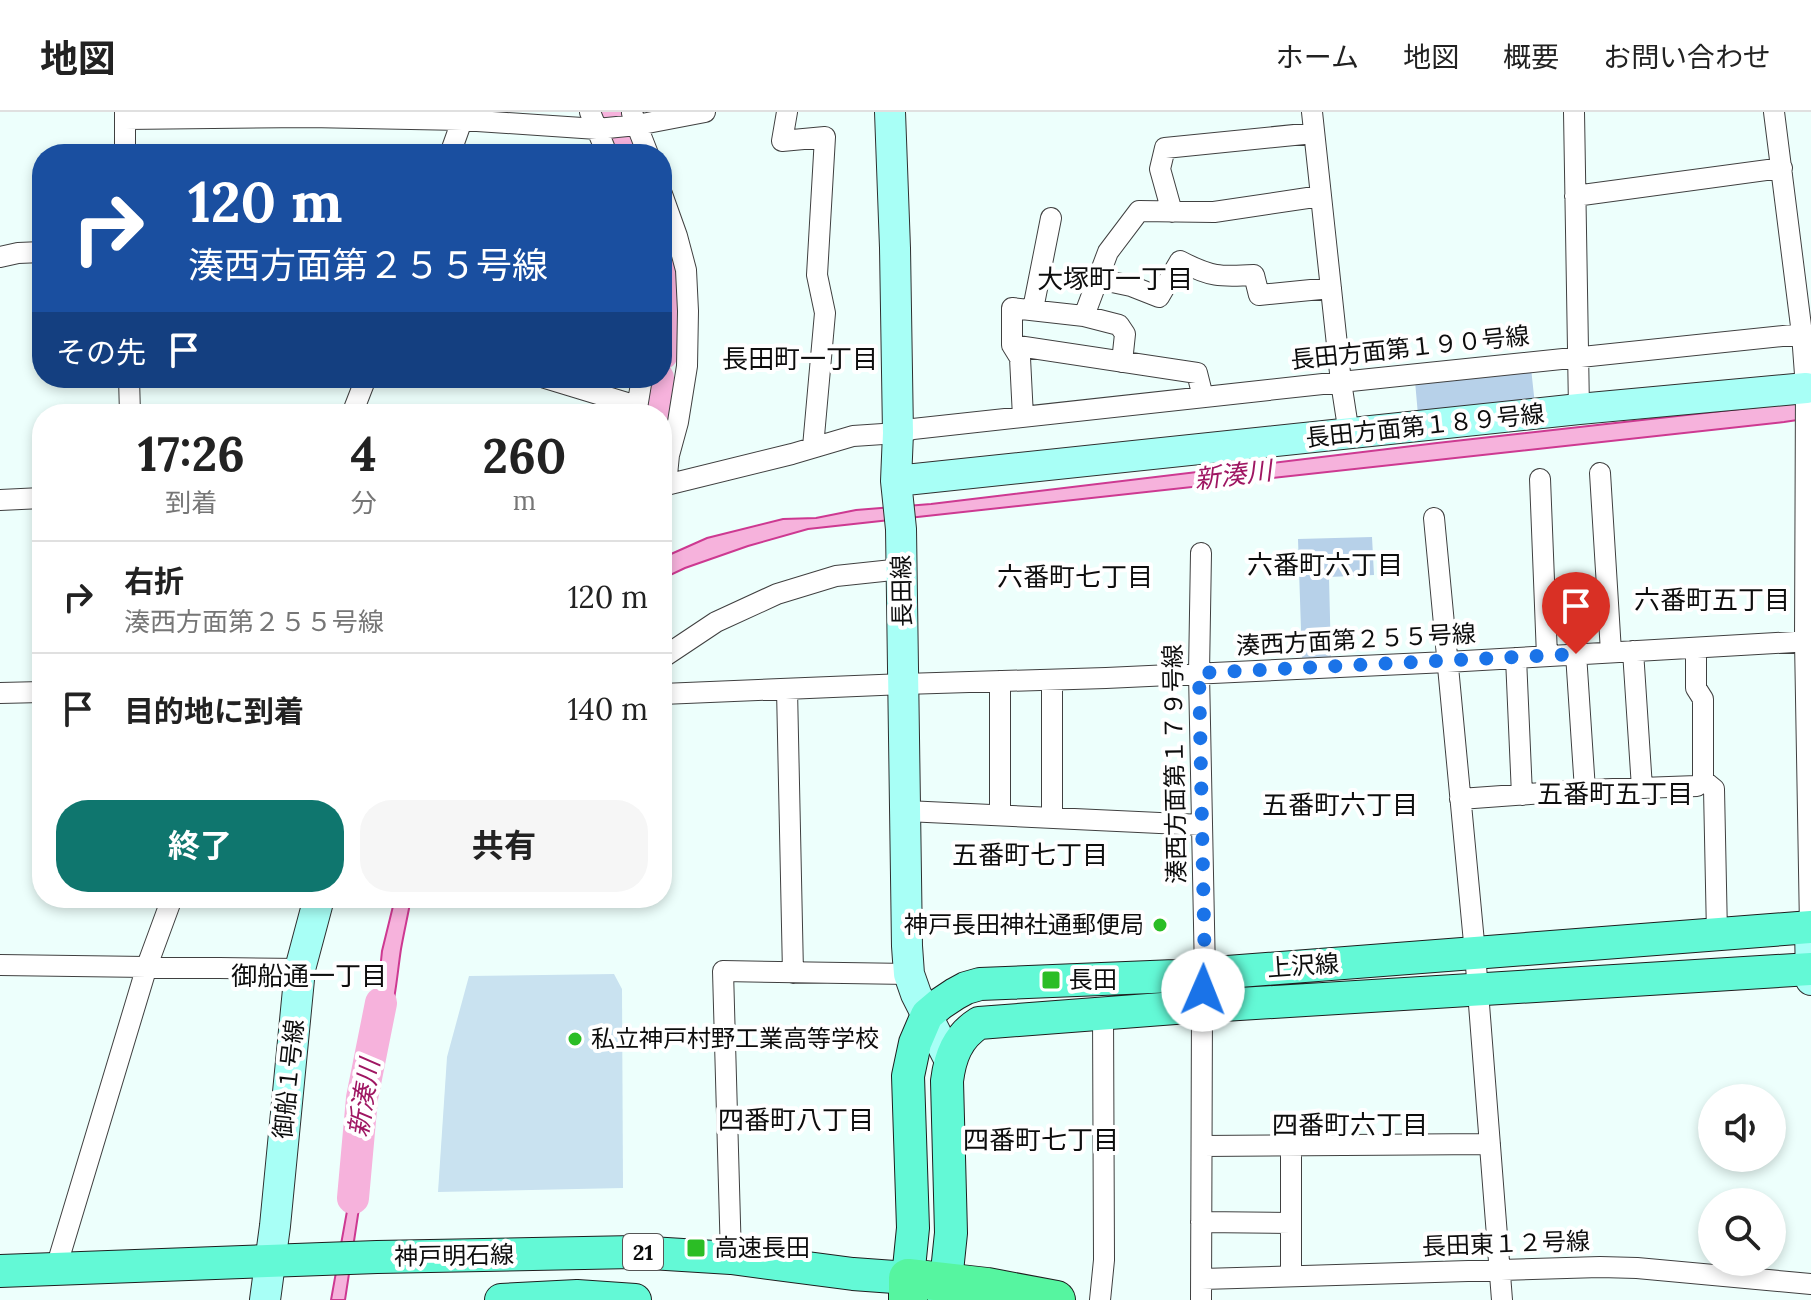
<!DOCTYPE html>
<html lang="ja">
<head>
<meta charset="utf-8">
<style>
	:root { --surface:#fff; --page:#f6f6f6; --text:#222; --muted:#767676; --line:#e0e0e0; --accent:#0f766e }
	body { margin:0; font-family:Lora,"Noto Sans JP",serif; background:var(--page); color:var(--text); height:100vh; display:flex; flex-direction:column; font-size:30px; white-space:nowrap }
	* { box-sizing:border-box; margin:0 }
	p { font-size:26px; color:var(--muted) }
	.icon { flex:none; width:44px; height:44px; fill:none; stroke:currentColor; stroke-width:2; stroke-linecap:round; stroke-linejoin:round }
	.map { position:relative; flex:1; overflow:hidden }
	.details { position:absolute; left:32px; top:292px; width:640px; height:504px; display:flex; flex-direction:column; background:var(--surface); border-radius:32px; box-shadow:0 4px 12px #0003 }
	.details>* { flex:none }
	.top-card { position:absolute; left:32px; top:32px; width:640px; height:244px; border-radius:32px; box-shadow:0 4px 12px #0003; background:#1a4fa0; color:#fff; overflow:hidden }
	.tools { position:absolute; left:1698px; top:972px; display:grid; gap:16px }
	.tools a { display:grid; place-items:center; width:88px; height:88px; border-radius:50%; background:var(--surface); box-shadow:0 4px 12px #0003; font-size:40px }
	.pin { position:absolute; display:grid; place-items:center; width:68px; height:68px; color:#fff; margin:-82px -34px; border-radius:50% 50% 50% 0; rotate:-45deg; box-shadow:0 0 8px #0007 }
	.pin .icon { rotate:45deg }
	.me { position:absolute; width:88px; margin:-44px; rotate:1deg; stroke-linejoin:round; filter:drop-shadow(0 0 6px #0008) }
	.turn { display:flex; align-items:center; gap:28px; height:168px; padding:0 24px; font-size:36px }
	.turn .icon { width:104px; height:104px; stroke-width:2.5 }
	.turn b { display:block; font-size:56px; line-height:68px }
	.then { display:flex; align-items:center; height:76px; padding:0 24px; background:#0003; gap:16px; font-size:30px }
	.eta { display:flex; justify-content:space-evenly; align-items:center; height:136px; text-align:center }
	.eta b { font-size:48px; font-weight:700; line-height:56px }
	.cta { display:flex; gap:16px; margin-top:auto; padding:16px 24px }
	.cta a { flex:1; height:92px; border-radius:32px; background:var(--accent); color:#fff; font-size:32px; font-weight:700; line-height:92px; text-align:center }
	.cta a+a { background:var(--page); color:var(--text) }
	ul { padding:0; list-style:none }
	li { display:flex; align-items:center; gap:24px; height:112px; padding:0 24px; border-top:2px solid var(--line) }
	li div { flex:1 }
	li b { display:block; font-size:30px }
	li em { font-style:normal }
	header { display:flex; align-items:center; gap:48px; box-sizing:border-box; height:112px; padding:0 40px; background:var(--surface); border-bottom:2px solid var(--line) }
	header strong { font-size:38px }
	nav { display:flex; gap:44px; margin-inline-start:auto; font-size:28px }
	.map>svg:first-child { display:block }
</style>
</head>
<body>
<header>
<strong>地図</strong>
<nav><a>ホーム</a><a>地図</a><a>概要</a><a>お問い合わせ</a></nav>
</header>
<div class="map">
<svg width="1811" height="1188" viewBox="0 0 1811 1188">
	<rect width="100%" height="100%" fill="#edfffc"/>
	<path fill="#b7d1e9" d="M1531 256 1535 293 1418 303 1415 269Z
		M1372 425 1374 463 1329 465 1331 547 1302 548 1298 427Z"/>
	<path fill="#c9e2f0" d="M614 862 622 877 623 1076 438 1080 447 945 469 864Z"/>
	<path fill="#f6b2dc" stroke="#cd3991" stroke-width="2" d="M1811 289V306L1784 310 808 417 748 434 685 456 662 467V446L707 426 783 407 816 406 856 398 931 392 1437 331Z
		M395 786H411C408 803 404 820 401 837 397 863 396 888 387 913L345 1188H331L367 988 382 839Z"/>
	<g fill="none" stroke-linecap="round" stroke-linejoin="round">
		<path stroke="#f6b2dc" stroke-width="32" d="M614 0 629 42
			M662 148 667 207 662 242
			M653 302 658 266
			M353 1086 362 986 381 891"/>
		<defs>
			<path id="street" d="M125 0V42
				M590 0 607 42
				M787 0 782 29 825 25 817 163 825 201 813 335
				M1312 0 1341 270 1349 322
				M1574 0 1579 297
				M1774 0 1802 222 1806 276 1805 529 1810 815
				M632 1 648 42
				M126 7 309 5 462 8 597 17 637 13 705 0
				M450 42 465 0
				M662 82 677 124 686 158 688 199 687 254 678 310 669 343 666 373
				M1575 84 1782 56
				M1172 100 1160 57 1165 36 1314 21
				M0 145 18 141 42 140
				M1098 167 1131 174 1159 185 1180 149C1211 165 1219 165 1254 163L1259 183 1331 176
				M1033 197 1051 106
				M1084 204 1108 140 1139 99 1214 100 1321 84
				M1012 233 1197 261 1203 285
				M129 266 130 302
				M545 266 637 294
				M352 302 366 266
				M636 302 642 266
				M1023 305 1020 246 1012 233V196L1084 204 1119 213 1125 222 1122 250
				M1600 361 1611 540
				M1540 367 1547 544
				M662 374 792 342 853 324 898 321 913 317 1341 270 1802 222
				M0 388 42 386
				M1434 406 1475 841 1502 1188
				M1201 441 1199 561 1205 862 1202 895 1201 1188
				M1696 536V576L1703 587V668L1714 677 1717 822
				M1633 539 1642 676
				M1576 542 1585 678
				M662 546 716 510 777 482 836 464 902 457
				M1516 546 1522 683
				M1000 569V703
				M787 577 793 861
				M0 581 42 580
				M662 582 904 572 1106 566 1447 550 1811 529
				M1460 687 1585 678 1697 674 1703 668
				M906 699 1202 713
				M1052 705V568
				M0 853 300 857
				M1291 1033V1164
				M1202 1034 1490 1032
				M1201 1110 1291 1111
				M731 1146 723 859 909 862
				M56 1156 147 854 172 786
				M1202 1167 1600 1155 1637 1156 1811 1172
				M1100 1188 1104 1148 1103 901"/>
			<path id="secondary" d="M890 0 895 136 898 321 896 369 901 417 907 834 909 862 916 882 950 949
				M896 369 1579 297 1806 276
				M1810 815 1811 868
				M265 1188 275 1114 300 857 319 786"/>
			<path id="primary" d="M0 1159 377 1145 634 1140 731 1146 853 1162 908 1166 913 1116 908 964 915 931 927 903 940 892 955 882 966 876 980 872 1175 864 1811 815
				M501 1188 577 1184 635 1188
				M944 1188 951 1121 947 969C950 945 957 925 979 911L1175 896 1811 857"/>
			<path id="highway" d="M908 1188V1166L987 1175 1056 1188"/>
		</defs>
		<use href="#street" stroke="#404040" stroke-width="22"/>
		<use href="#secondary" stroke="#2f2f2f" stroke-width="32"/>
		<use href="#primary" stroke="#1e1e1e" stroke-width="34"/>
		<use href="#highway" stroke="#1e1e1e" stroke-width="40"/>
		<use href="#street" stroke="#fff" stroke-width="20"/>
		<use href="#secondary" stroke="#a8fff6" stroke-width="30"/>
		<use href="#primary" stroke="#63f9d6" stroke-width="32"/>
		<use href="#highway" stroke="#56f5a0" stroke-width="38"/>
	</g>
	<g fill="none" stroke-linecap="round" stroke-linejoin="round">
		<path stroke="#1a73e8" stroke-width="14" stroke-dasharray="0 25.2" d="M1203 878 1205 862 1199 561 1576 542"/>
	</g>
	<g fill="#2bbd25" stroke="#fff" stroke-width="3">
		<circle cx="1160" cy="813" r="8"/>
		<rect x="1041" y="858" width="20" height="20" rx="4"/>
		<circle cx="575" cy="927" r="8"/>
		<rect x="686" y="1126" width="20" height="20" rx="4"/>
	</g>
	<g text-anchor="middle" stroke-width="8" stroke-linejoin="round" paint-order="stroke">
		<rect fill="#fff" stroke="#565656" stroke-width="2" x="623" y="1122" width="40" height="36" rx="6"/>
		<g font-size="22" font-weight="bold" fill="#0d0d0d">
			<text x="643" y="1148">21</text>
		</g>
		<g font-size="24" fill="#0d0d0d" stroke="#fff">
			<text transform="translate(1410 236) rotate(-6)" y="8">長田方面第１９０号線</text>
			<text transform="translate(1425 314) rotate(-6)" y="8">長田方面第１８９号線</text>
			<text transform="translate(902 479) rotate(-91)" y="8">長田線</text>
			<text transform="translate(1356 528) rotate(-3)" y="8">湊西方面第２５５号線</text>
			<text transform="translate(1175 652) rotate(-91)" y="8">湊西方面第１７９号線</text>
			<text transform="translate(1303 854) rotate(-4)" y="8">上沢線</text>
			<text transform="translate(289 967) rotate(-84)" y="8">御船１号線</text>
			<text transform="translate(1506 1132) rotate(-2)" y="8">長田東１２号線</text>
			<text transform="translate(454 1144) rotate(-1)" y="8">神戸明石線</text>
		</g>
		<g font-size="24" fill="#0d0d0d" stroke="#fff" text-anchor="start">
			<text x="1144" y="821" text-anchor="end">神戸長田神社通郵便局</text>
			<text x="1069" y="876">長田</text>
			<text x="591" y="935">私立神戸村野工業高等学校</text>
			<text x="714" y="1144">高速長田</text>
		</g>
		<g font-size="26" fill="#0d0d0d" stroke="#fff">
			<text x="1115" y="176">大塚町一丁目</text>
			<text x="800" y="256">長田町一丁目</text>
			<text x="1325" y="462">六番町六丁目</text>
			<text x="1075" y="474">六番町七丁目</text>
			<text x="1712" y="497">六番町五丁目</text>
			<text x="1615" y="691">五番町五丁目</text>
			<text x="1340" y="702">五番町六丁目</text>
			<text x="1030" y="752">五番町七丁目</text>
			<text x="309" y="873">御船通一丁目</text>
			<text x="796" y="1017">四番町八丁目</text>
			<text x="1350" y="1022">四番町六丁目</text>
			<text x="1041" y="1037">四番町七丁目</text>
		</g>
		<g font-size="26" font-style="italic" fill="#9f1662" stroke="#fff">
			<text transform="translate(1233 363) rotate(-7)" y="9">新湊川</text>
			<text transform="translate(364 986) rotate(-81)" y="9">新湊川</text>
		</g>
	</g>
</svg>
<div class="tools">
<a><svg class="icon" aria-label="sound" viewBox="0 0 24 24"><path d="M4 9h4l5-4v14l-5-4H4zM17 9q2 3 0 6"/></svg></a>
<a><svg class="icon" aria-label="search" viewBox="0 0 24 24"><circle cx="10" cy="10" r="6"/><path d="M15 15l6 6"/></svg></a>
</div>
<div class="pin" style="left:1576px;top:542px;background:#d93025"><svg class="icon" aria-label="arrive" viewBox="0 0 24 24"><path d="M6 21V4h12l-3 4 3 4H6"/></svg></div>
<svg class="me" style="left:1203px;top:878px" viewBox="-20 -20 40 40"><circle r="19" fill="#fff"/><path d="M0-13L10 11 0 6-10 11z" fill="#1a73e8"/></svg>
<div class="top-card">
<div class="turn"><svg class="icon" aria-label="right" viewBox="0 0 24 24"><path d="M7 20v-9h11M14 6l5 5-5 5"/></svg><div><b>120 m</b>湊西方面第２５５号線</div></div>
<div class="then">その先<svg class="icon" aria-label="arrive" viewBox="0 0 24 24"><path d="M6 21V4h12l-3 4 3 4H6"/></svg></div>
</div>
<section class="details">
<div class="eta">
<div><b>17:26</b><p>到着</p></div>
<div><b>4</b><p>分</p></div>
<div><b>260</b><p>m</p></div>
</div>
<ul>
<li><svg class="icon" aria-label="right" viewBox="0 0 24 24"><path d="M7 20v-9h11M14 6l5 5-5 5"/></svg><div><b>右折</b><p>湊西方面第２５５号線</p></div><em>120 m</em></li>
<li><svg class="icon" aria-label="arrive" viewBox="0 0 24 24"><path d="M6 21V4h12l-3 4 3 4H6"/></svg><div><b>目的地に到着</b></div><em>140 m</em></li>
</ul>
<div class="cta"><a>終了</a><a>共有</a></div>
</section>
</div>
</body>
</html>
